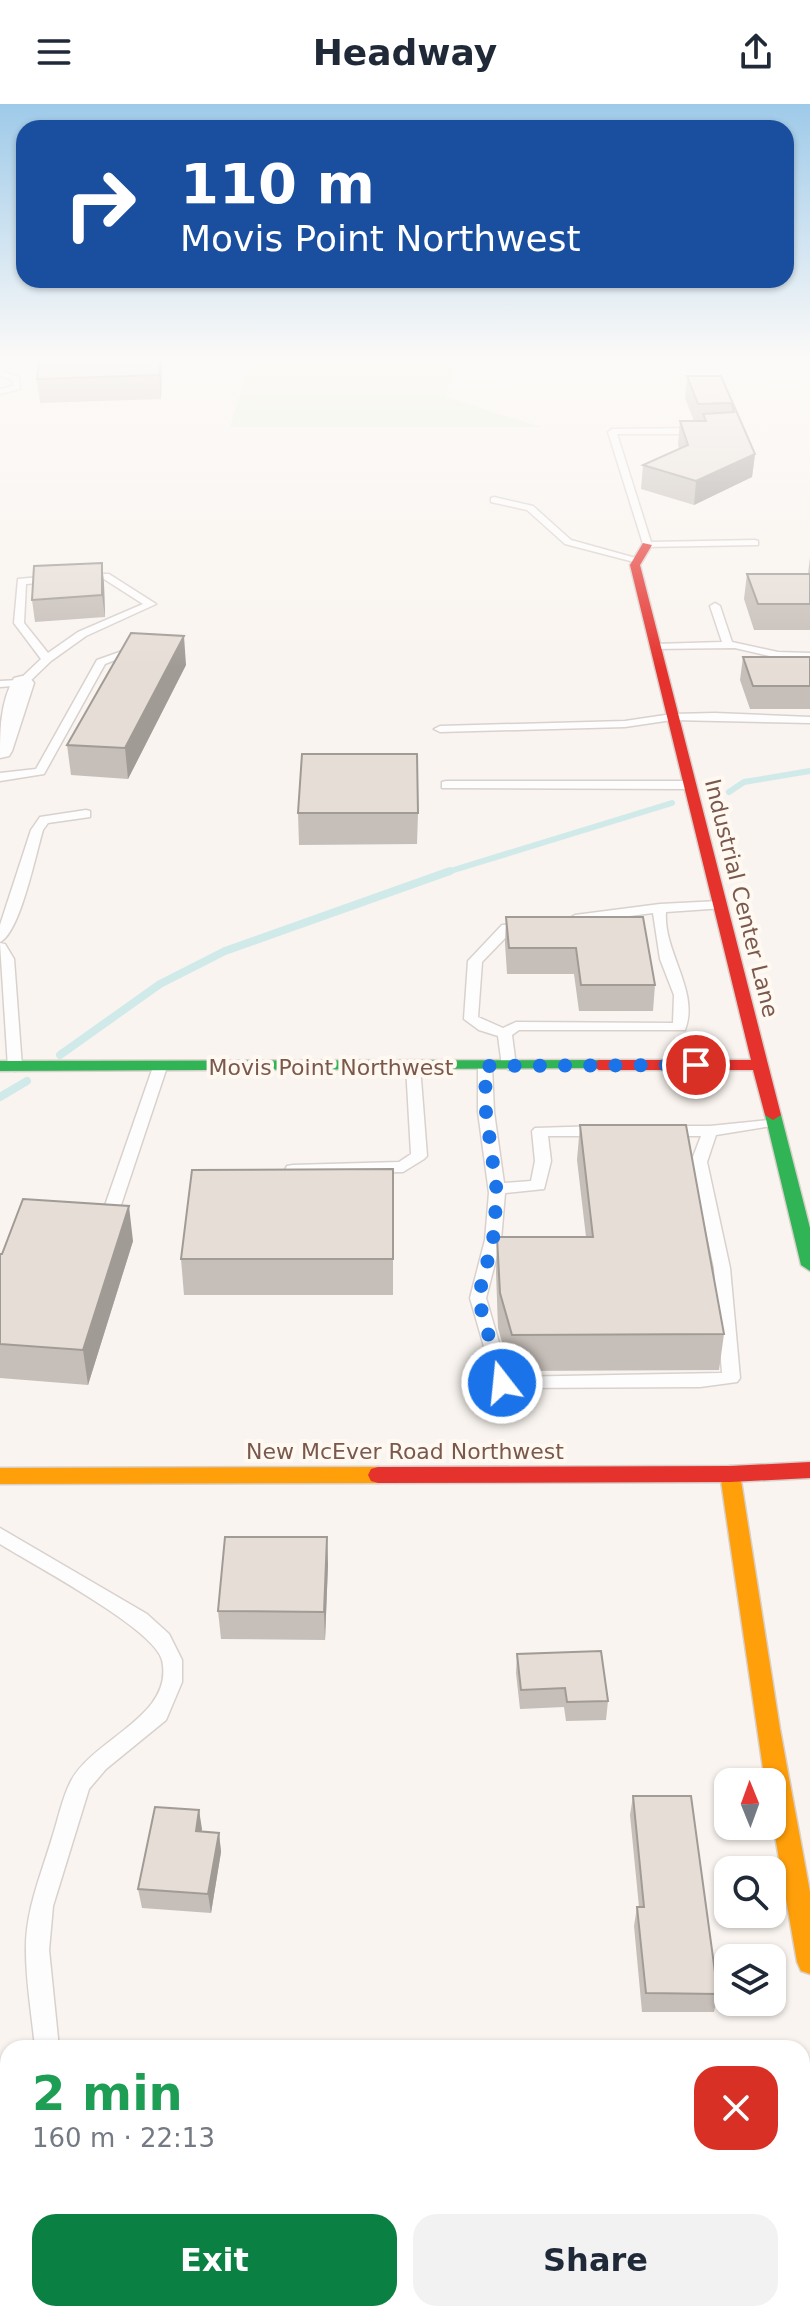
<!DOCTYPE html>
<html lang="en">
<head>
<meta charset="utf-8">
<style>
	:root { --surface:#fff; --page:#f2f2f3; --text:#1f2937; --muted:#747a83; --accent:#0b8043 }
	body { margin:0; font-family:"DejaVu Sans",sans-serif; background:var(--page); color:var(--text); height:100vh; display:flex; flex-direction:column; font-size:30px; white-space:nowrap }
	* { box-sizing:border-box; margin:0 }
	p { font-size:26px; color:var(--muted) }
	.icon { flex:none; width:44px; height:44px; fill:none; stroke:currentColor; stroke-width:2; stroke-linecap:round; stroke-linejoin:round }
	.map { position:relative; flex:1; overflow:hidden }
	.side { position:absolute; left:0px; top:1936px; width:810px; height:282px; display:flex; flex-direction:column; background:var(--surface); border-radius:24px 24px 0 0; box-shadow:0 2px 6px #0004 }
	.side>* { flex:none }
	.hud { position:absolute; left:16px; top:16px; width:778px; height:168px; border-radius:24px; box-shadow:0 2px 6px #0004; background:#1a4fa0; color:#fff; overflow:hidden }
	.needle { width:52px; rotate:359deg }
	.controls { position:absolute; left:714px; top:1664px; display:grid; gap:16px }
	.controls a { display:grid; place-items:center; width:72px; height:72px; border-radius:16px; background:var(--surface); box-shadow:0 2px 6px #0004; font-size:40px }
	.pin { position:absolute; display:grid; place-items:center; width:68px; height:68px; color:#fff; margin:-34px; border:4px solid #fff; border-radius:50%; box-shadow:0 2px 8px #0007 }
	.me { position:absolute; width:88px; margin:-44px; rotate:344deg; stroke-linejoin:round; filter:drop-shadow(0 0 6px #0008) }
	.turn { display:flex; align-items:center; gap:28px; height:168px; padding:0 32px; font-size:36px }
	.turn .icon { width:104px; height:104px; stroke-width:2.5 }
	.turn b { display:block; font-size:56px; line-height:68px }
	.round { display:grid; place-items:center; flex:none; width:84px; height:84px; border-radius:24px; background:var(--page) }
	.overview { display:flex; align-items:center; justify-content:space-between; height:136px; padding:0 32px }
	h1 { font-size:48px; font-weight:700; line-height:60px; color:#1e9e55 }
	.primary-button { display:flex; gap:16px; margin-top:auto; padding:16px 32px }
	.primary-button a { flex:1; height:92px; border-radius:24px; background:var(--accent); color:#fff; font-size:32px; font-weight:700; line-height:92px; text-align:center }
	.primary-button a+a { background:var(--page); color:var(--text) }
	header { display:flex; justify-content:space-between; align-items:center; height:104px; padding:0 32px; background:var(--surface); font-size:36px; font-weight:700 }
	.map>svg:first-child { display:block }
</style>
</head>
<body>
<header><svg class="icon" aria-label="menu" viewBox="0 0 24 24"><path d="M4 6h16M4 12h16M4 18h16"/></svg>Headway<svg class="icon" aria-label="share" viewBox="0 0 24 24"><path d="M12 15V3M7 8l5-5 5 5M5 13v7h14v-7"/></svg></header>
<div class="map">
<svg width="810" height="2217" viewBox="0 0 810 2217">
	<rect width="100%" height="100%" fill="#f9f4ef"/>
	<path fill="#e7f0da" d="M251 255H458L445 293 541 323H230Z"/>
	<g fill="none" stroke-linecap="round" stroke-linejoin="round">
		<path stroke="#d0eaea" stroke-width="6" d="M729 688 744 678 810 667
			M444 769 672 699"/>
		<path stroke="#d0eaea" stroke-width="8" d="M60 951 160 880 225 847 450 767
			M0 993 27 977"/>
		<defs>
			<path id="lane" d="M0 267 19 273 20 285 0 290V285L13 282 12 276 0 272Z
				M612 325 700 324 704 327 700 330H617L651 438 755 436 758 437V441L644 443 608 328Z
				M494 393 533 402 571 436 643 456 638 459 565 440 527 406 491 398V394Z
				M109 470 156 500 86 532 51 557 26 581 0 583V577L19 576 41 555 14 519 18 475 51 472 56 475 51 478 26 480 24 519 48 549 78 528 143 500 104 475 82 476 77 473 82 470Z
				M715 499 720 502 732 538 778 548 810 549V555L778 554 735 544 651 545V541L655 540 722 538 710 502Z
				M131 544 140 546 105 560 44 670 0 677V669L36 665 97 556Z
				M715 609 810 613V619L672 616 625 623 440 628 434 625 440 622 625 617 672 610Z
				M446 677H689L695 681 689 685 442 684V678Z
				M86 706 90 707V713L48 719 43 726C36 749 20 829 0 838V821L31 726 40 713Z
				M719 797 724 798V804L666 808C663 848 700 887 685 926H519L512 931 516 962 509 966 502 962 498 932 479 926 464 915 468 857 502 821 529 819V825L511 828 482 858 478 913 503 924 516 918 673 919 674 891 660 855 653 809 575 819 568 815 575 811 660 800Z
				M0 839 5 840 14 855 22 963 15 967 8 963Z
				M413 958 420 962 427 1052 424 1055 403 1068 287 1070 285 1066 287 1062 293 1061 399 1058 411 1050 406 962Z
				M485 958 492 962 494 1008 504 1079 531 1077 535 1057 532 1027 535 1024 601 1022 609 1027 601 1032H548L551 1057 544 1085 505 1089 501 1136 486 1194 509 1273 722 1269 714 1164 691 1058 701 1032H668L660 1027 668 1022H710L778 1015 781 1018 778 1021 716 1031 707 1058 730 1164 740 1274 737 1278 700 1283 496 1284 470 1194 485 1136 489 1089 478 1008V962Z
				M160 959 167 963 118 1110 110 1115 104 1114 102 1110 153 963Z
				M0 1424 147 1510 169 1530 182 1556V1578L166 1616 106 1665 89 1685 53 1802 49 1846 59 1944H35C32 1912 26 1879 26 1847 25 1808 41 1771 52 1734 58 1716 62 1694 71 1677 94 1634 175 1612 162 1556 155 1525 32 1460 0 1440Z"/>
			<path id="street" d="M22 572 30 574 34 579 12 647 9 652 0 654C0 627 0 599 14 574Z"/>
			<path id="fast" d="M599 956 605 958 607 961 605 964 0 967V957Z
				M773 1006 781 1011 810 1124V1167L801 1161 765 1011Z"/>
			<path id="slow" d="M730 1362 737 1364 740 1370 780 1625 810 1788V1870L801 1867 797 1858 772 1715V1678H765L720 1370 723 1364Z
				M378 1363 385 1365 388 1371 385 1377 378 1379 0 1380V1364Z"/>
			<path id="jam" d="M643 439 652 441 640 461 781 1011 773 1016 765 1011 753 966H599L591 961 599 956H751L630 461Z
				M810 1358V1374L730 1378 378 1379 371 1377 368 1371 371 1365 378 1363 730 1362Z"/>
		</defs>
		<use href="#lane" stroke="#d9d1cd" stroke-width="3"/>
		<use href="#street" stroke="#d9d1cd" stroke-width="3"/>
		<use href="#fast" stroke="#d9d0cb" stroke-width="3"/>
		<use href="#slow" stroke="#d9d0cb" stroke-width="3"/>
		<use href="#jam" stroke="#d9d0cb" stroke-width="3"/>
		<use href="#lane" fill="#fefdfd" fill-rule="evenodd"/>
		<use href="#street" fill="#fefdfd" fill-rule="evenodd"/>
		<use href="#fast" fill="#30b455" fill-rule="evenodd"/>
		<use href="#slow" fill="#ff9f0a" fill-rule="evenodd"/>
		<use href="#jam" fill="#e5322d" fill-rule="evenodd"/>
		<defs>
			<path id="rail" d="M552 255 661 261 810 259"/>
		</defs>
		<use href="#rail" stroke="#e5e3e6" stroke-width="5"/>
		<use href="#rail" stroke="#fff9f2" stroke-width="3" stroke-dasharray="10" stroke-linecap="butt"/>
	</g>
	<path fill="#c6beb8" d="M40 255H162L161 295 40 299 37 275Z
		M687 272H721L755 350 752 373 694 401 641 385 643 361 679 345 678 340 680 317H694L685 294Z
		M810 453V526H754L744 495 747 470H808Z
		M102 459 104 480 105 513 35 518 32 496Z
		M743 553H810V605H750L740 576Z
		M186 561 128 675 71 671 67 641Z
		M298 709H418L417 740 299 741Z
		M506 813H643L655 881 653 907H579L574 870H507L505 839Z
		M580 1021 724 1230 719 1266 510 1267 498 1224 496 1168 497 1133H586L577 1056Z
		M393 1065V1191H184L181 1155Z
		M133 1137 88 1281 0 1274V1150Z
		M327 1433 328 1461 325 1536 221 1535 218 1507Z
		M517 1550 608 1597 606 1616 566 1617 564 1603 520 1605 516 1569Z
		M633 1692 718 1890 714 1908H642L634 1822 637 1803H639L630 1711Z
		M199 1706 201 1728 219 1729 221 1748 211 1809 142 1804 138 1785Z"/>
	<path fill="#a19b96" d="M160 255H162L161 295 159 271Z
		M755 350 752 373 694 401 696 377Z
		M102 459 104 480 105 513 102 491Z
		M184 532 186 561 128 675 125 644Z
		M129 1102 133 1137 88 1281 83 1246Z
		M327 1433 328 1461 325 1536 324 1508Z
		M199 1706 202 1725 198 1746 196 1727Z
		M219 1729 221 1748 211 1809 208 1790Z"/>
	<path fill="#e6ddd6" stroke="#a19b96" stroke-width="2" d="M40 255H160L159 271 37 275Z
		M687 272H721L755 350 696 377 643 361 688 341 680 317H706L703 310 734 308 731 299 698 300Z
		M102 459V491L32 496 34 462Z
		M747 470H810V500H758Z
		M131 529 184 532 125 644 67 641Z
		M743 553H810V582H753Z
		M302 650H417L418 709H298Z
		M506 813H643L655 881H581L576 844H509Z
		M580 1021H686L724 1230 512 1231 500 1189 497 1133H593Z
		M393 1065V1155H181L192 1066Z
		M23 1095 129 1102 83 1246 0 1240V1150H2Z
		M225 1433H327L324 1508 218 1507Z
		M601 1547 608 1597 567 1598 565 1584 521 1586 517 1550Z
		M633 1692H691L718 1890 646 1889 637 1803H644Z
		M155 1703 199 1706 196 1727 219 1729 208 1790 138 1785Z"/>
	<linearGradient id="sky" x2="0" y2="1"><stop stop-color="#9ecae9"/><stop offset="0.45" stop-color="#fcfaf8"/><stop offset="1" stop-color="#fcfaf8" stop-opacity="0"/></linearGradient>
	<rect width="810" height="565" fill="url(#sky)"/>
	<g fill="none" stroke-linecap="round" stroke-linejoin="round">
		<path stroke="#1a73e8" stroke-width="14" stroke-dasharray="0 25.2" d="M502 1279 478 1194 493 1136 497 1089 486 1008 485 962 696 961"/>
	</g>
	<g text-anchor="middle" stroke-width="8" stroke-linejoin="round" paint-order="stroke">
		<g font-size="22" fill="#7a594c" stroke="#fff9f2">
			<text transform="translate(742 794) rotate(76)" y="8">Industrial Center Lane</text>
			<text x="331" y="971">Movis Point Northwest</text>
			<text x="405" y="1355">New McEver Road Northwest</text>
		</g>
	</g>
</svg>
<div class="controls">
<a><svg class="needle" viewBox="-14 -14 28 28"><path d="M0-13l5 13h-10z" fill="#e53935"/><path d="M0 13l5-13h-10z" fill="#747a83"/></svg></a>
<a><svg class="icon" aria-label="search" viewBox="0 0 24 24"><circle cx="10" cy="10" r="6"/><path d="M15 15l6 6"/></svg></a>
<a><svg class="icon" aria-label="layers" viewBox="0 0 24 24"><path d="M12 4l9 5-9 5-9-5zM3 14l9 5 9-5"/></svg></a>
</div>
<div class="pin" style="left:696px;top:961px;background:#d93025"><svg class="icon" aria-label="arrive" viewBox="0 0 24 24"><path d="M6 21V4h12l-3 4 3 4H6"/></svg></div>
<svg class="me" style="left:502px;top:1279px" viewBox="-20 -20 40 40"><circle r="17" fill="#1a73e8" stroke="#fff" stroke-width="3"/><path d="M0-11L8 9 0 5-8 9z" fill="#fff"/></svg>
<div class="hud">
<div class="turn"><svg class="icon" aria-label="right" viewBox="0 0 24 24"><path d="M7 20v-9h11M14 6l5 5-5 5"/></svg><div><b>110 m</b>Movis Point Northwest</div></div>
</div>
<section class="side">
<div class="overview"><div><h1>2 min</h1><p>160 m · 22:13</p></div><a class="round" style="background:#d93025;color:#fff"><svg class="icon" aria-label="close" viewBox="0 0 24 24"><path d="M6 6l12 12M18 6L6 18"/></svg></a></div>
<div class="primary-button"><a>Exit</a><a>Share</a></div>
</section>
</div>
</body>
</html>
